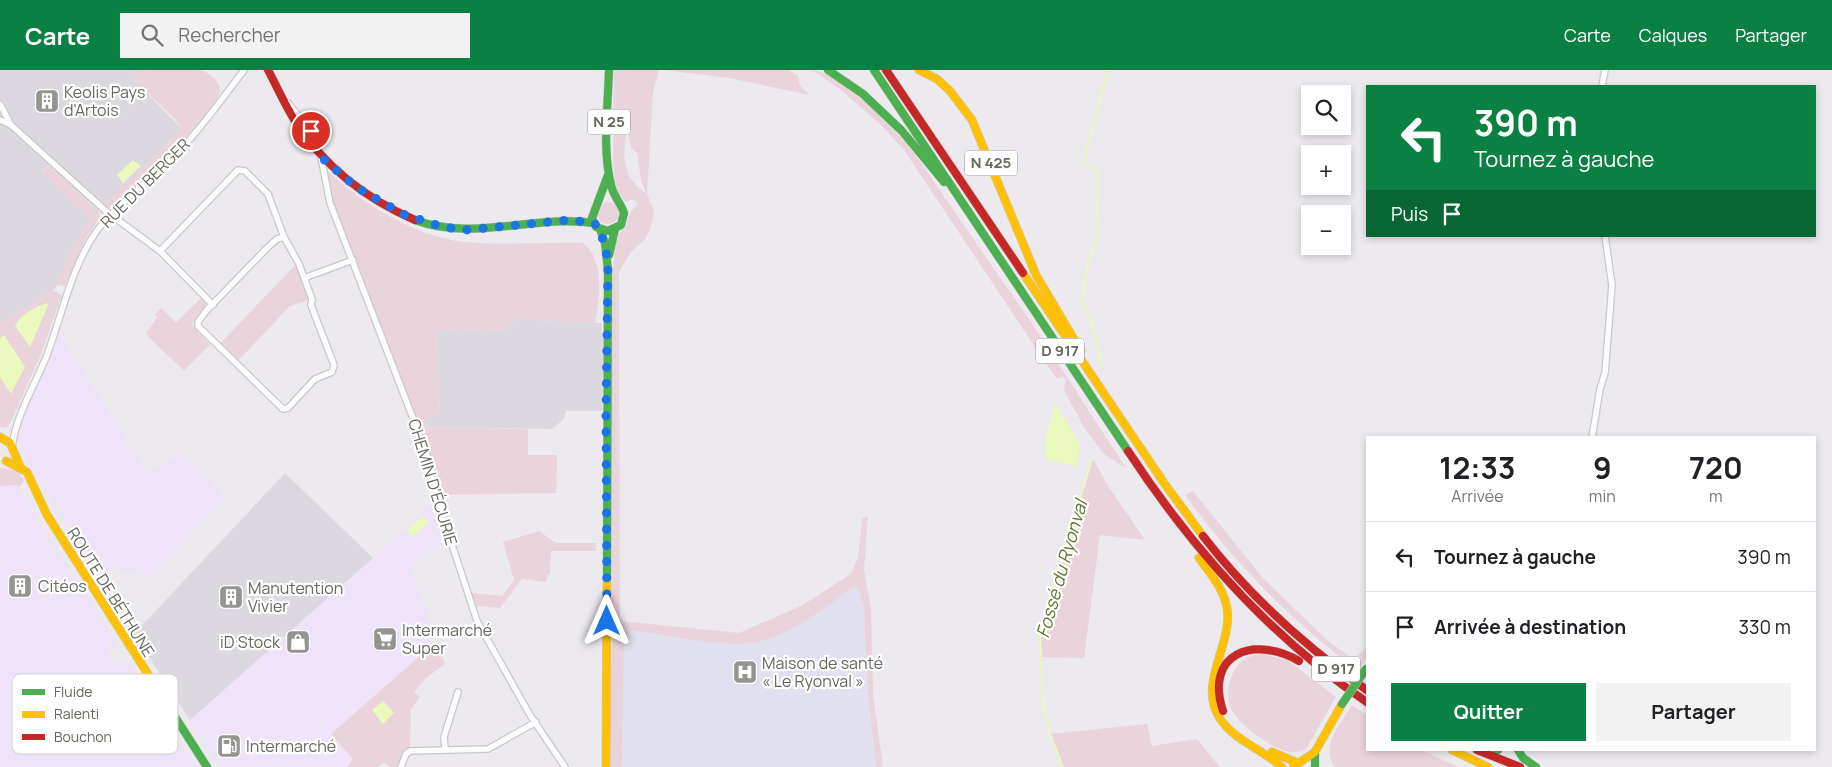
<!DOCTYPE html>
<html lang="fr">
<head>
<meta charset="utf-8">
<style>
	:root { --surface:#fff; --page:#f2f2f2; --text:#202124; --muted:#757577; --line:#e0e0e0; --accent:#0b8043 }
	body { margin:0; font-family:Manrope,sans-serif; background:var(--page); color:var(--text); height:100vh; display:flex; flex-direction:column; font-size:19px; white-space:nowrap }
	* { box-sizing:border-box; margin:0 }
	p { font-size:16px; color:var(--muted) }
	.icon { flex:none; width:28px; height:28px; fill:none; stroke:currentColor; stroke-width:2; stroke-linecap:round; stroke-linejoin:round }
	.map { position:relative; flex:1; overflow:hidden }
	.drawer { position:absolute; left:1366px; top:366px; width:450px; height:315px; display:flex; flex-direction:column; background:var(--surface); border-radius:0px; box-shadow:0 2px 8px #0003 }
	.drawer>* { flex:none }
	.banner { position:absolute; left:1366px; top:15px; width:450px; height:152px; border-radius:0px; box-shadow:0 2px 8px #0003; background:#0b8043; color:#fff; overflow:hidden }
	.tools { position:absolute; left:1301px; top:15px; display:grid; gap:10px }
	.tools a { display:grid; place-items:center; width:50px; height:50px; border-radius:0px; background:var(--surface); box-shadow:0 2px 8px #0003; font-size:25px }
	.pin { position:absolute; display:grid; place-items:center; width:42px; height:42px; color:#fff; margin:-21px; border:2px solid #fff; border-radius:50%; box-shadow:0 1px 5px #0007 }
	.me { position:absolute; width:55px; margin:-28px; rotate:0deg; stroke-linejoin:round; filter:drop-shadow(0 0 4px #0008) }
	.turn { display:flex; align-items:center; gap:18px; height:105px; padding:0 25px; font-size:22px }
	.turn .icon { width:65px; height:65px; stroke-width:2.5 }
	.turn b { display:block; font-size:35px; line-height:42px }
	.then { display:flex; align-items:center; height:48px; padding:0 25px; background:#0003; gap:10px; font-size:19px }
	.eta { display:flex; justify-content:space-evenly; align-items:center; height:85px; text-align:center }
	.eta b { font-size:30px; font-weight:700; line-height:35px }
	.action { display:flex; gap:10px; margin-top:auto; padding:10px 25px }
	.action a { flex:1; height:58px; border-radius:0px; background:var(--accent); color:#fff; font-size:20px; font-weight:700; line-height:58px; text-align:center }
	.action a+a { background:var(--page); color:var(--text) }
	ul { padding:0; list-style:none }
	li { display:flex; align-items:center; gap:15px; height:70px; padding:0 25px; border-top:1px solid var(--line) }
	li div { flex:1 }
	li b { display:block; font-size:19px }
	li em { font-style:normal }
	header { display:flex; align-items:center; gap:30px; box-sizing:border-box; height:70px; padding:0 25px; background:var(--accent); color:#fff }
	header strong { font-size:24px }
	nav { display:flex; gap:28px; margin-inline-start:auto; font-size:18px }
	.search { width:350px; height:45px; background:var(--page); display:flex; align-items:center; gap:12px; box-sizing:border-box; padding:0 18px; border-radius:0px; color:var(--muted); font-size:19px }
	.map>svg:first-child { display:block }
</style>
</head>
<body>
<header>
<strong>Carte</strong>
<div class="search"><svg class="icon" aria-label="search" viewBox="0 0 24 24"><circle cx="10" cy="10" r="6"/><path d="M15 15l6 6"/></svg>Rechercher</div>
<nav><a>Carte</a><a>Calques</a><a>Partager</a></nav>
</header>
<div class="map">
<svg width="1832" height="697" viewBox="0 0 1832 697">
	<rect width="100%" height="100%" fill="#ece9ef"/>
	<path fill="#eee3f8" d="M56 259 147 403 180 384 225 428 148 509 140 498 130 503 114 497 99 507 19 378 15 359Z
		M16 415 116 572 107 584 121 598 127 591 197 697H0V416Z
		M439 429 449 466 410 497 445 594 426 608 355 697H220L190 654V650Z"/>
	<path fill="#dbd9df" d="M0 0H140L133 9 181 58 167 75 98 141 49 95 42 101 91 148 71 181 56 218 0 254Z
		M516 249 601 253 607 298 606 341H566L564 349 552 359 418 357 416 354 440 343 436 262 461 259 506 261Z
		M285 403 373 488 190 650 134 564Z"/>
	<path fill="#e0e0ee" d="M853 518H858L864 539 876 697H622L624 572 625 568 632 560 739 574 758 572 800 553Z"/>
	<path fill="#ead4db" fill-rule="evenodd" d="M140 0C154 0 189 0 201 0 211 4 223 13 219 25 211 50 137 116 114 137L109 138 103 135 167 75 181 58 175 49 133 9Z
		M614 0H659L653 22 647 124 654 140 652 153 646 168 631 182 619 202 620 551 739 563 803 535 851 504 858 488 862 449 868 446 864 500 871 538 873 624 883 697H876L868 620 864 539 858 518H853C824 537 792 565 757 572 727 579 665 564 632 560L625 568 624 572 622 697H609L612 567V210L616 167 626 156 630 143 638 133 632 129 626 132 616 121 615 116 613 91ZM627 57 631 78 637 83 641 110 646 123C620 106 623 85 627 57Z
		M664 0H789L798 6 800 16 810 25 729 8Z
		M812 0C837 0 893 57 910 77L1037 261 1126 398 1104 384 1085 359 1064 320 1066 310 1063 306 1057 309 1053 304 904 80 882 56 841 20Z
		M49 95 98 141 100 147 85 170 65 216 57 215 71 181 90 148 42 102Z
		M329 102C362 134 417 167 464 172 503 176 544 172 583 173 605 189 600 229 595 253L516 249 506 261 461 259 436 262 440 343 416 354 330 133 325 107Z
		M597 143a11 11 0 1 1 22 0a11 11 0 1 1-22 0Z
		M299 194 312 229 290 236 235 294 217 277 293 197Z
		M52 220 62 225 41 284 11 352 6 358 0 357V254Z
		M201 228 206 233 205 238 191 254 210 275 184 301 146 264 157 247 155 244 161 238 176 253Z
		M418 357 528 359V385H557L556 423 438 425Z
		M1093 389 1110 419 1145 470 1100 465 1084 588 1040 587V564Z
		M0 398 18 401 24 411 18 418 16 415 0 416Z
		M1193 421 1262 507 1327 570 1353 589 1367 578C1368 587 1365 596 1356 599 1289 549 1234 492 1185 425Z
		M539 461 556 473H596V481H551L550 505 548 504 546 512 522 509 500 538 477 536 471 523 502 526 514 510 503 472Z
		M437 571 445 594 426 608 414 622 420 627 411 639 410 681 401 697H391L384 693 377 697H347L353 689 331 664Z
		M1261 584 1287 590 1336 627 1306 679C1301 681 1296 683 1291 682 1272 680 1233 651 1229 633 1227 623 1228 614 1232 606 1237 592 1246 586 1261 584Z
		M1352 635 1367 645 1368 680H1422L1458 697H1334C1321 674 1340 655 1352 635Z
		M1147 654 1152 676 1197 669 1220 697H1063L1050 664Z"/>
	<path fill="#ebf8be" d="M133 90 141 96 123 113 117 105Z
		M49 233 30 277 15 256C20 245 37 235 49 233Z
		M4 265 25 297 11 324 0 307V268Z
		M1055 333 1080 374 1076 396 1045 389 1046 367Z
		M423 446 429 453 412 467 406 461Z
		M383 631 394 643 383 654 372 640Z"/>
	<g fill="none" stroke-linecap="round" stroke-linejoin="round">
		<path stroke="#ebf8be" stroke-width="2" d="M1101 294 1091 248 1082 231 1089 189 1099 166 1097 141 1098 100 1083 94 1108 0
			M1063 697 1050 664 1043 631 1040 564 1091 392 1088 391"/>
		<defs>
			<path id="street" d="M1602 16 1605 0
				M288 33 311 61 321 87 330 133 426 382 446 456 477 551 530 645 565 697
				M0 34 11 55 107 142 160 181 213 235
				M0 50 11 55
				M160 181 238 100 245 101 268 124 284 167 299 194 312 229 311 235 334 295 332 302 315 309 288 338 283 339 198 256V252L206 241 267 178 277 169 284 167
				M304 208 353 190
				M1592 368 1600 319 1605 303 1610 241 1612 215 1605 166
				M12 377C16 345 35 315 47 285 62 245 71 198 96 162 114 137 142 117 164 96 195 67 219 33 244 0
				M445 679 444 667 458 622
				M401 697 406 684 410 681 488 679 536 652"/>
			<path id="fast" d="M828 0 863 24 902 61 944 112
				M874 0 1128 381
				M608 105 592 148 596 157 608 161 621 155 624 143C621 133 613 126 611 115 602 78 608 38 609 0
				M415 150C474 172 534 144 594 153
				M600 159 605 173 608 200 607 509
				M609 185 615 159
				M165 631 207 697
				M1496 680H1498
				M1518 680 1523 688 1536 697
				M1315 682V697"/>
			<path id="slow" d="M919 0 937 9 950 21 972 50 1036 205 1081 281
				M1023 203 1164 413 1203 466
				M0 367 10 373 20 396
				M6 391 27 402 47 445 165 631
				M1199 488C1210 503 1224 519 1227 538 1233 574 1198 613 1219 647 1233 670 1262 679 1282 697
				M1452 680 1488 697
				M1272 682 1298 693
				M606 697 607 509
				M1293 697 1315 682 1342 634"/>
			<path id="jam" d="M268 0C277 17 285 35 295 51 324 96 366 129 415 150
				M886 0 1023 203
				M1128 381C1193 480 1270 567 1368 633
				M1203 466C1250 527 1306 577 1368 621
				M1223 641C1204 583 1254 565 1299 591
				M1477 680 1520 697"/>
		</defs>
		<use href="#street" stroke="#c9c9c9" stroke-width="8"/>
		<use href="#fast" stroke="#c9c9c9" stroke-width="9"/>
		<use href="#slow" stroke="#c9c9c9" stroke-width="9"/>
		<use href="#jam" stroke="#c9c9c9" stroke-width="9"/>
		<use href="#street" stroke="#fcfcfd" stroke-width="5.5"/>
		<use href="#fast" stroke="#4caf50" stroke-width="8"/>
		<use href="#slow" stroke="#ffc107" stroke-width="8"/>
		<use href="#jam" stroke="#c62828" stroke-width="8"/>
		<defs>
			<path id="fast-bridge" d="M1342 634 1366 599"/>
		</defs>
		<use href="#fast-bridge" stroke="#c9c9c9" stroke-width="9" stroke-linecap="butt"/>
		<use href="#fast-bridge" stroke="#4caf50" stroke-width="8"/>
	</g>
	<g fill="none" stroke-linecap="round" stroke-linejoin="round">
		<path stroke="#1a73e8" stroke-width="9" stroke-dasharray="0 16.2" d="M311 61 321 87 356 117 403 144 443 157 466 160 569 150 594 153 600 159 608 190 606 341 607 551"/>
	</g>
	<defs>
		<symbol id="building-square" viewBox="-11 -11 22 22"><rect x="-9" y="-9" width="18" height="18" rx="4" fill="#949591" stroke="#fff"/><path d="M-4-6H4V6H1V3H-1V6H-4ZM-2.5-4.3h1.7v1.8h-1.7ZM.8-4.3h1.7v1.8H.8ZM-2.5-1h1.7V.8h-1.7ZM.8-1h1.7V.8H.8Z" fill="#fff"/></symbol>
		<symbol id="supermarket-square" viewBox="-11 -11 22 22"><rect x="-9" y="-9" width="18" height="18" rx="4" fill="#949591" stroke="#fff"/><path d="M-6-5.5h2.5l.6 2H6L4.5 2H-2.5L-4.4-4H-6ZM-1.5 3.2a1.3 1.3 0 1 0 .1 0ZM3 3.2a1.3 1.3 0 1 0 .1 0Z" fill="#fff"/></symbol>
		<symbol id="shop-square" viewBox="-11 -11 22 22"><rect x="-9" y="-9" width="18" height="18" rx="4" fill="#949591" stroke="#fff"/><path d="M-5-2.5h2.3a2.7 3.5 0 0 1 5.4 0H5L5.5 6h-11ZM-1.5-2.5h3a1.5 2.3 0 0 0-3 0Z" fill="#fff"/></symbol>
		<symbol id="hospital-square" viewBox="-11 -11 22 22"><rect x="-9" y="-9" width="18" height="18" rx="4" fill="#949591" stroke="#fff"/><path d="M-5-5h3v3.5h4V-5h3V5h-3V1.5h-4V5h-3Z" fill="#fff"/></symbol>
		<symbol id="fuel-square" viewBox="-11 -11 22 22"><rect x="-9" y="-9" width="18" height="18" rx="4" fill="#949591" stroke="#fff"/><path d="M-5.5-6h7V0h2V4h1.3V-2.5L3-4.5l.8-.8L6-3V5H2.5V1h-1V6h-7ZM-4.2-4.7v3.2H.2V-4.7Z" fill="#fff"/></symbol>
	</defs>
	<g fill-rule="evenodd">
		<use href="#building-square" x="33" y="17" width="28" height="28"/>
		<use href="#building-square" x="6" y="502" width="28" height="28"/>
		<use href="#building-square" x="217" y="513" width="28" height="28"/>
		<use href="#supermarket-square" x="371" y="555" width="28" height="28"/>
		<use href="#shop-square" x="284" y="558" width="28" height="28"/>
		<use href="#hospital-square" x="731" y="588" width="28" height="28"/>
		<use href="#fuel-square" x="215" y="662" width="28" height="28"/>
	</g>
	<g text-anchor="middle" stroke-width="4.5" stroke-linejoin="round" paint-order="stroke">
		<g fill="#fff" stroke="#92958e" stroke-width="1">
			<rect x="588" y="39.5" width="42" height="25" rx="4"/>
			<rect x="965" y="80.5" width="52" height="25" rx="4"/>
			<rect x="1036" y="268.5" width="48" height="25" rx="4"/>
			<rect x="1312" y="586.5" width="48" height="25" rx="4"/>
		</g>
		<g font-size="15" font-weight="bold" fill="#64685e">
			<text x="609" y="57">N 25</text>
			<text x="991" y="98">N 425</text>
			<text x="1060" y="286">D 917</text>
			<text x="1336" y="604">D 917</text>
		</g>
		<g font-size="16" fill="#64685e" stroke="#fff" text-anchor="start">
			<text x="64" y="28">Keolis Pays<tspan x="64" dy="18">d'Artois</tspan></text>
			<text x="38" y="522">Citéos</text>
			<text x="248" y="524">Manutention<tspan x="248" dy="18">Vivier</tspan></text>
			<text x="402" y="566">Intermarché<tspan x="402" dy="18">Super</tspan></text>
			<text x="280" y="578" text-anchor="end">iD Stock</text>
			<text x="762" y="599">Maison de santé<tspan x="762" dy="18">« Le Ryonval »</tspan></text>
			<text x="246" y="682">Intermarché</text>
		</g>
		<g font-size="16" fill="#64685e" stroke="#fff">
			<text transform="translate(145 113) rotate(-45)" y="6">RUE DU BERGER</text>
			<text transform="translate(433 412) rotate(73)" y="6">CHEMIN D'ÉCURIE</text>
			<text transform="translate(111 522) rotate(58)" y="6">ROUTE DE BÉTHUNE</text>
		</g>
		<g font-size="18" font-style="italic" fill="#60772d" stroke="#fff">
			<text transform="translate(1062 499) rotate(-74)" y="6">Fossé du Ryonval</text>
		</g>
	</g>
	<rect x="12" y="604" width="166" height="80" rx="8" fill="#fff" stroke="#d0d2cf" stroke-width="1"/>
	<rect x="22" y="619" width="23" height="6" fill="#4caf50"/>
	<rect x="22" y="641" width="23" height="7" fill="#ffc107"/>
	<rect x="22" y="664" width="23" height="6" fill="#c62828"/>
	<g font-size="14" fill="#64685e">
		<text x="54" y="627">Fluide</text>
		<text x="54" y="649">Ralenti</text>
		<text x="54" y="672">Bouchon</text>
	</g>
</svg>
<div class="tools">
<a><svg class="icon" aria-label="search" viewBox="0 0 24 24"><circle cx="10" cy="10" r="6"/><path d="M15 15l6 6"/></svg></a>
<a>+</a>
<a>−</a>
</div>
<div class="pin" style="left:311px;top:61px;background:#d93025"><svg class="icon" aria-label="arrive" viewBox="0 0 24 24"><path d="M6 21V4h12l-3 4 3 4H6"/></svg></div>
<svg class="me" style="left:607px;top:551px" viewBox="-20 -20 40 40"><path d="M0-17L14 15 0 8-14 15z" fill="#1a73e8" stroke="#fff" stroke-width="4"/></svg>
<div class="banner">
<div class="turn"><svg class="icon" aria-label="left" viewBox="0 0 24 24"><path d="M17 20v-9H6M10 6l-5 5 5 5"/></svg><div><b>390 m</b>Tournez à gauche</div></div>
<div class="then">Puis<svg class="icon" aria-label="arrive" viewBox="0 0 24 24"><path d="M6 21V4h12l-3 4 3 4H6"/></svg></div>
</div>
<section class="drawer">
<div class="eta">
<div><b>12:33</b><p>Arrivée</p></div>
<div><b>9</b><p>min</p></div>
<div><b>720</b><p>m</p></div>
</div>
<ul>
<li><svg class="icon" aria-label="left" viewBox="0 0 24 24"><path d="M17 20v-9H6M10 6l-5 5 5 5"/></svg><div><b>Tournez à gauche</b></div><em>390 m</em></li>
<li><svg class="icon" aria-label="arrive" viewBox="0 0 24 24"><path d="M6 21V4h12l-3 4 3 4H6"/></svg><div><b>Arrivée à destination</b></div><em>330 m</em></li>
</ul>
<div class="action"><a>Quitter</a><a>Partager</a></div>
</section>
</div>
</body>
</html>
